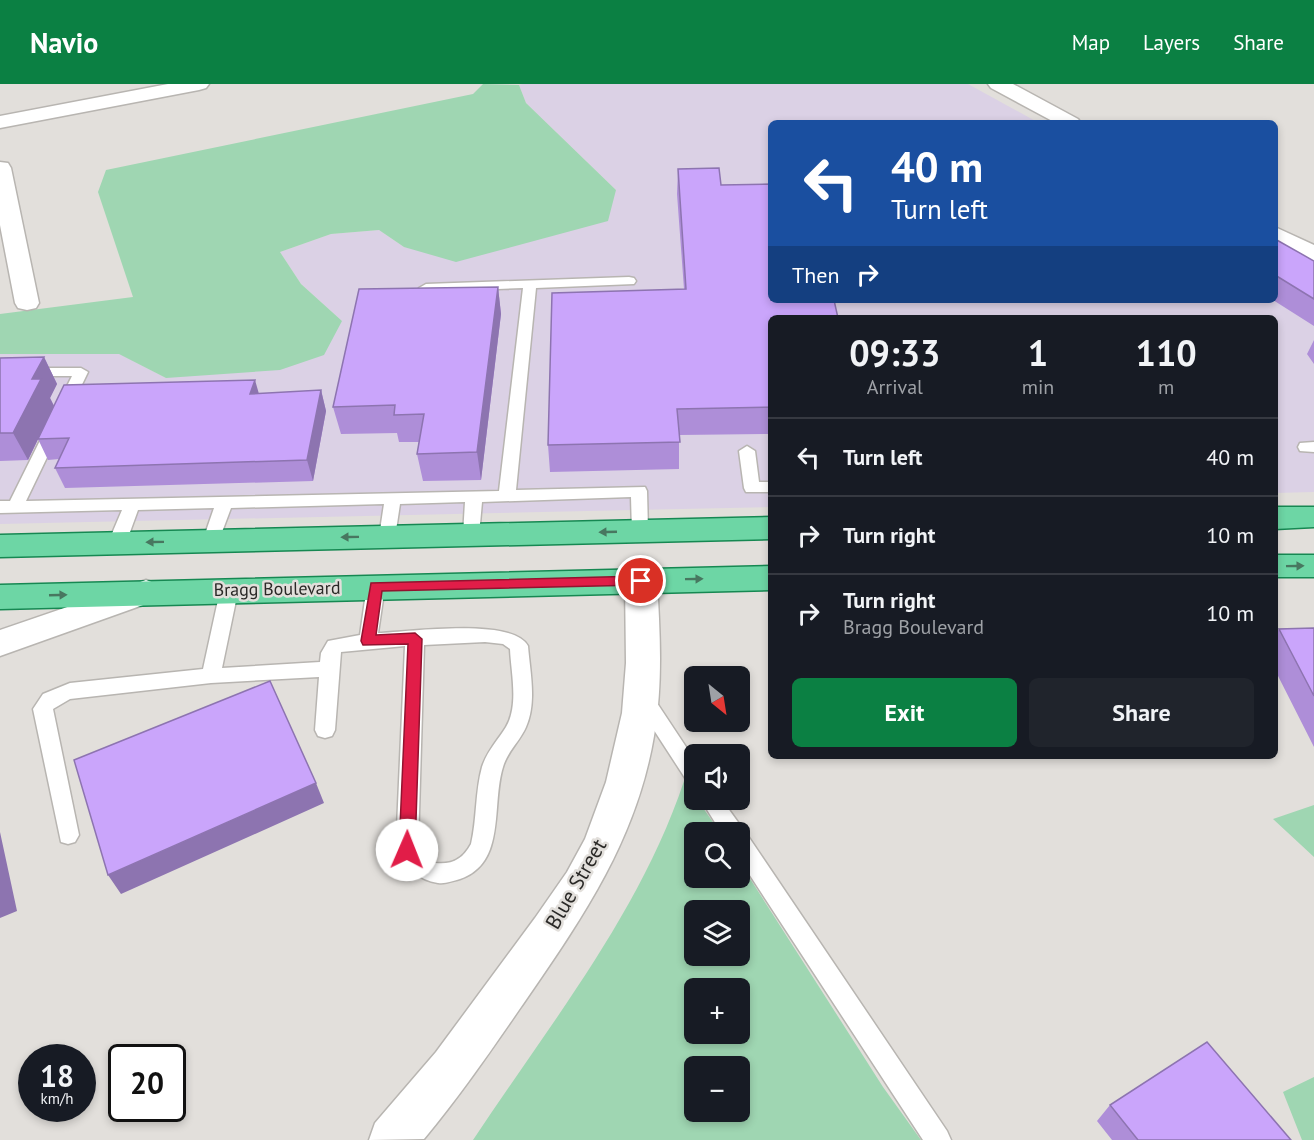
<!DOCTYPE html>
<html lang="en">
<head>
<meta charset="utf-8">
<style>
	:root { --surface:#171b24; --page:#20242c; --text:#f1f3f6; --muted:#9ea1a6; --line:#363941; --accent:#0b8043 }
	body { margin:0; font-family:"PT Sans",sans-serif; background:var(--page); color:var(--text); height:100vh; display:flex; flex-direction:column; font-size:22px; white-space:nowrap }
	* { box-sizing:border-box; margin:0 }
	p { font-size:20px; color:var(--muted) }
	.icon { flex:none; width:33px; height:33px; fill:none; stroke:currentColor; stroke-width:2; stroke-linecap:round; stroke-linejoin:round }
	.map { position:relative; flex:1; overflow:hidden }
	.drawer { position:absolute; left:768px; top:231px; width:510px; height:444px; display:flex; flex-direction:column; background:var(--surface); border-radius:9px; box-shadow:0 3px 9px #0003 }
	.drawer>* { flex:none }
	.guide { position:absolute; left:768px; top:36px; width:510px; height:183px; border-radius:9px; box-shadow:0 3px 9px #0003; background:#1a4fa0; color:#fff; overflow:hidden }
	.needle { width:39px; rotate:150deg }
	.buttons { position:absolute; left:684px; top:582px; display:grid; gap:12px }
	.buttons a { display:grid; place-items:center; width:66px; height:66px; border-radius:9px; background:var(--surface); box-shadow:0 3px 9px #0003; font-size:30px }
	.speed { position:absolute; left:18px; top:960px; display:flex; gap:12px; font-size:30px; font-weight:700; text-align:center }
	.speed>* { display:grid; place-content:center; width:78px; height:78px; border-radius:50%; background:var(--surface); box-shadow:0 3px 9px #0003; line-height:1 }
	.speed small { font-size:15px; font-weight:400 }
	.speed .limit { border:3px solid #111; border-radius:9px; background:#fff; color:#111 }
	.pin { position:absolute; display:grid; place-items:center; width:51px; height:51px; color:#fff; margin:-26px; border:3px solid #fff; border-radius:50%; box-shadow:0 2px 6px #0007 }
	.me { position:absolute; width:66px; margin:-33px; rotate:1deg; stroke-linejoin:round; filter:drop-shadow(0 0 4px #0008) }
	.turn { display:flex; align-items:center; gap:21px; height:126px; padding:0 24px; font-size:27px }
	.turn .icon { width:78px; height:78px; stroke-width:2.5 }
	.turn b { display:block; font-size:42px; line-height:51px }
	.then { display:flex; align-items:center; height:57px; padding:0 24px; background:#0003; gap:12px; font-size:22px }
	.eta { display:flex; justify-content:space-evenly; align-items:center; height:102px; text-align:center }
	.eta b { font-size:36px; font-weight:700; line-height:42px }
	.cta { display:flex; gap:12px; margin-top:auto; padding:12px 24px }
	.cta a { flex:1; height:69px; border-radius:9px; background:var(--accent); color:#fff; font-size:24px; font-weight:700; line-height:69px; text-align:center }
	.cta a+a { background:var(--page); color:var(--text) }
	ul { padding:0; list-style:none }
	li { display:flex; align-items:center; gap:18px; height:78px; padding:0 24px; border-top:2px solid var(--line) }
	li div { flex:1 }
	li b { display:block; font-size:22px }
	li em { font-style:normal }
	header { display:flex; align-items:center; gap:36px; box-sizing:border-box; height:84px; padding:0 30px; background:var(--accent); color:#fff }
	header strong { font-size:28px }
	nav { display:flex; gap:33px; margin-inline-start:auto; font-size:21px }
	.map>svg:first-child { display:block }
</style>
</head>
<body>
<header>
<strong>Navio</strong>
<nav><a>Map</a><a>Layers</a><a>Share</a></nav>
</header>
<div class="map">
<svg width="1314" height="1056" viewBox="0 0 1314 1056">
	<rect width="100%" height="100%" fill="#e2dfdb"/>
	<path fill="#dbd1e5" d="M523 0H968L1039 39H771V216H1275L1314 191V408L1275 409V234H771V423L0 440V270H120L166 294 342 237 301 200 280 168 331 150 379 146 404 163 616 106 526 19 519 1Z"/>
	<path fill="#9fd6b2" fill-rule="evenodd" d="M483 0 519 1 526 19 616 106 608 137 456 178 404 163 379 146 331 150 280 168 301 200 342 237 324 271 280 286 166 294 119 270H0V230L133 213 98 108 106 86 473 10Z
		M684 697 720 748H694V794H740V779L883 1003 921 1056H473C549 941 640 829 684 697ZM694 826H740V872H694ZM694 904H740V950H694ZM694 982H740V1028H694Z
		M1314 721V773L1273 735Z
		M1314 993V1056H1302L1283 1008Z"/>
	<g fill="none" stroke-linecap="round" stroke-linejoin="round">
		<defs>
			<path id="service" d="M629 193 634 194 636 197 634 200 536 204 516 406 645 403 647 407 648 447 646 451H634L632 447 631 413 482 418 479 451 477 455H465L463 451 465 418 400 420 395 453 393 457H381L379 453 384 420 231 424 219 456 217 460H205L203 456 214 424 138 426 126 459 123 463H111L108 459 122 426 0 429V417H10L72 292H0V284H81L88 288 26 417 499 407 523 204 426 208 419 204 426 200Z
				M1314 358V368L1300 367 1298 363 1300 359Z
				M747 362 755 367 759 398H771V408H746L744 404 739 367Z
				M376 496 382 497 385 502 378 549C409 548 513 533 528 562 530 588 537 618 526 643 520 657 507 668 503 683 491 720 507 779 460 795 452 797 446 800 438 799 419 796 404 783 396 766L405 562 341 568 335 646 332 652 325 654 318 652 315 646 319 593 211 599 70 615 53 625 79 751 75 758 68 760 61 758 33 625 43 610 70 599 203 585 220 507 223 502 229 501 235 502 238 507 222 584 320 578 321 569 328 557 360 551 367 502 370 497ZM485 558 503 560 510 565C511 589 519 621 506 643 498 656 487 667 482 683 475 708 477 735 471 760 463 775 452 781 435 779L418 763 424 561Z
				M644 607 651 610 694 675V699L687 697 637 620 634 615 637 610Z
				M701 716H722L740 741 742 751 748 752 947 1047 951 1056H923L740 776V748H721Z"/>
			<path id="minor" d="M168 0H209L206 4 199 6 0 44V32Z
				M0 78 8 79 11 84 39 219 36 224 27 226 18 224 15 219 0 141Z
				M146 496 157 500 162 508 157 516 0 572V546Z"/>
			<path id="tertiary" d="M988 0H1013L1078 35 1081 39H1056L991 4Z
				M1275 143 1314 161V178L1275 159Z
				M641 485 652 489 657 497C660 549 663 600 654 652 636 758 581 836 521 923 490 968 459 1013 424 1055L369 1056 375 1039 436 968 535 834 567 788 585 755 606 698 622 629 626 579 625 497 630 489Z"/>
			<path id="primary" d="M1275 423H1314V443L1275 445Z
				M771 433V455L0 473V451Z
				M1275 471H1314V493H1275Z
				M771 482V506L0 525V501Z"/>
		</defs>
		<use href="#service" stroke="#b8b5b1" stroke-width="3"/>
		<use href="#minor" stroke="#b8b5b1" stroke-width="3"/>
		<use href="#tertiary" stroke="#b8b5b1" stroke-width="3"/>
		<use href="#primary" stroke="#168852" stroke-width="3"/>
		<use href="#service" fill="#fff" fill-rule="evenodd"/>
		<use href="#minor" fill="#fff" fill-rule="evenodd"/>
		<use href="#tertiary" fill="#fff" fill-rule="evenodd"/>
		<use href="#primary" fill="#6dd6a5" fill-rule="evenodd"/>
	</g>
	<path fill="#ae8ed8" d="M678 85 721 101 771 234V350L679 351V385L550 388 548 361 684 205 677 110Z
		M1275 155 1314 177V242L1273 216H1275Z
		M498 203 501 230 481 396 423 397 417 370 419 358H399L397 349 341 350 333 323Z
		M1314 256V280L1307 270Z
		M44 273 57 300 50 314 54 322 321 306 326 327 313 397 65 404 55 384 59 375 48 376 38 355 28 376 0 377V274Z
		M1314 544V663L1275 586V551L1279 545Z
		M1110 1021 1291 1056H1112L1097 1037Z"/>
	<path fill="#8d74b0" d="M498 203 501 230 481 396 477 368Z
		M44 273 57 300 50 314 54 322 28 376 13 349 32 295Z
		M255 296 261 317 250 310Z
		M321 306 326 327 313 397 307 376Z
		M316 699 324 719 121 810 108 791Z
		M0 748 17 827 0 834Z"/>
	<path fill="#caa5fb" stroke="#8d74b0" stroke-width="1.5" d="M719 84 721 101 771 100V216H834L838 234H771V323L677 325 680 358 548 361 552 209 686 205 678 85Z
		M1275 155 1314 177V215L1275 191Z
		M498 203 477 368 417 370 424 330 394 331 395 321 333 323 359 205Z
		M44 273 32 295H41L13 349H0V274Z
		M255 296 250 310 321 306 307 376 55 384 69 354 38 355 64 301Z
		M1314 544V612L1279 545Z
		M270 597 316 699 108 791 74 676Z
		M1207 958 1291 1056H1138L1110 1021Z"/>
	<defs><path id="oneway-solid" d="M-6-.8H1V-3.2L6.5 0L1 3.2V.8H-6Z" transform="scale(1.5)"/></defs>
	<g fill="#487760">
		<use href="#oneway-solid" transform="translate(608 448) rotate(178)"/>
		<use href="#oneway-solid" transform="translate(350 453) rotate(179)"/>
		<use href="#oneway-solid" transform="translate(155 458) rotate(179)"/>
		<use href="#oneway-solid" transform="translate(1295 482) rotate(-1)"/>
		<use href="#oneway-solid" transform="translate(694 495) rotate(-1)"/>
		<use href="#oneway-solid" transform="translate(58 511) rotate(-2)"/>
	</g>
	<path fill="#e11d48" stroke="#92132f" stroke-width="1.5" d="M641 492 648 497 641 501 382 507 376 551 415 549 422 555 415 766 413 771 407 773 401 771 399 766 408 560 363 561 361 557 371 499Z"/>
	<g text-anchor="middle" stroke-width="5" stroke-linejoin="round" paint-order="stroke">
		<g font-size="18" fill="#2a2927" stroke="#e2dfdb">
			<text transform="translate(277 505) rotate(-1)" y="6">Bragg Boulevard</text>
		</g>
		<g font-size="21" fill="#2a2927" stroke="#e2dfdb">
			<text transform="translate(576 800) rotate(-60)" y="7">Blue Street</text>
		</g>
	</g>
</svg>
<div class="buttons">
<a><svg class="needle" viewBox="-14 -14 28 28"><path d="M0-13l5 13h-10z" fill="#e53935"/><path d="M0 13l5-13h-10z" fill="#9ea1a6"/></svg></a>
<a><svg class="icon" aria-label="sound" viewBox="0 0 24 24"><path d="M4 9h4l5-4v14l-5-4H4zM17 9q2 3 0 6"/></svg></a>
<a><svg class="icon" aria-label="search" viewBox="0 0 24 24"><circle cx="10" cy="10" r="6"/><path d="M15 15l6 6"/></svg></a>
<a><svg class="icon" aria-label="layers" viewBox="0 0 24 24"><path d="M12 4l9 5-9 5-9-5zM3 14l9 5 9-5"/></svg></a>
<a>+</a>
<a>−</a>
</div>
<div class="speed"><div>18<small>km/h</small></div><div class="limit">20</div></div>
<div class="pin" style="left:641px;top:497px;background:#d93025"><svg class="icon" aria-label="arrive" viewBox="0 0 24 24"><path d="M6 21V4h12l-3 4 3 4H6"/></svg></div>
<svg class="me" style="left:407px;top:766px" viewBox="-20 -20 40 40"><circle r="19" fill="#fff"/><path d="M0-13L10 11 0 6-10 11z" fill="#e11d48"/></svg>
<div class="guide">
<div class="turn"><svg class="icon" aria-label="left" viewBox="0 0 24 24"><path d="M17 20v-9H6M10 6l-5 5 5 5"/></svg><div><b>40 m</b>Turn left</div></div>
<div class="then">Then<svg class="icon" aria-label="right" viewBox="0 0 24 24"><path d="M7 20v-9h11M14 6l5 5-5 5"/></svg></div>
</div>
<section class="drawer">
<div class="eta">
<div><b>09:33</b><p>Arrival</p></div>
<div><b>1</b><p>min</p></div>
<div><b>110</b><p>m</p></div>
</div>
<ul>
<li><svg class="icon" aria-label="left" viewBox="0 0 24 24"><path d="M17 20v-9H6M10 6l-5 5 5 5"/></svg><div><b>Turn left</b></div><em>40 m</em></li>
<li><svg class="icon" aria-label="right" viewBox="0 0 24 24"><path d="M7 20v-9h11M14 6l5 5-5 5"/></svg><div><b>Turn right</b></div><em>10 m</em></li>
<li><svg class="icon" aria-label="right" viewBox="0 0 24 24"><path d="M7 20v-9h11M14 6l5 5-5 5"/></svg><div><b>Turn right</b><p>Bragg Boulevard</p></div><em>10 m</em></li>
</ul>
<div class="cta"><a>Exit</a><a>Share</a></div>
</section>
</div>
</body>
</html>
